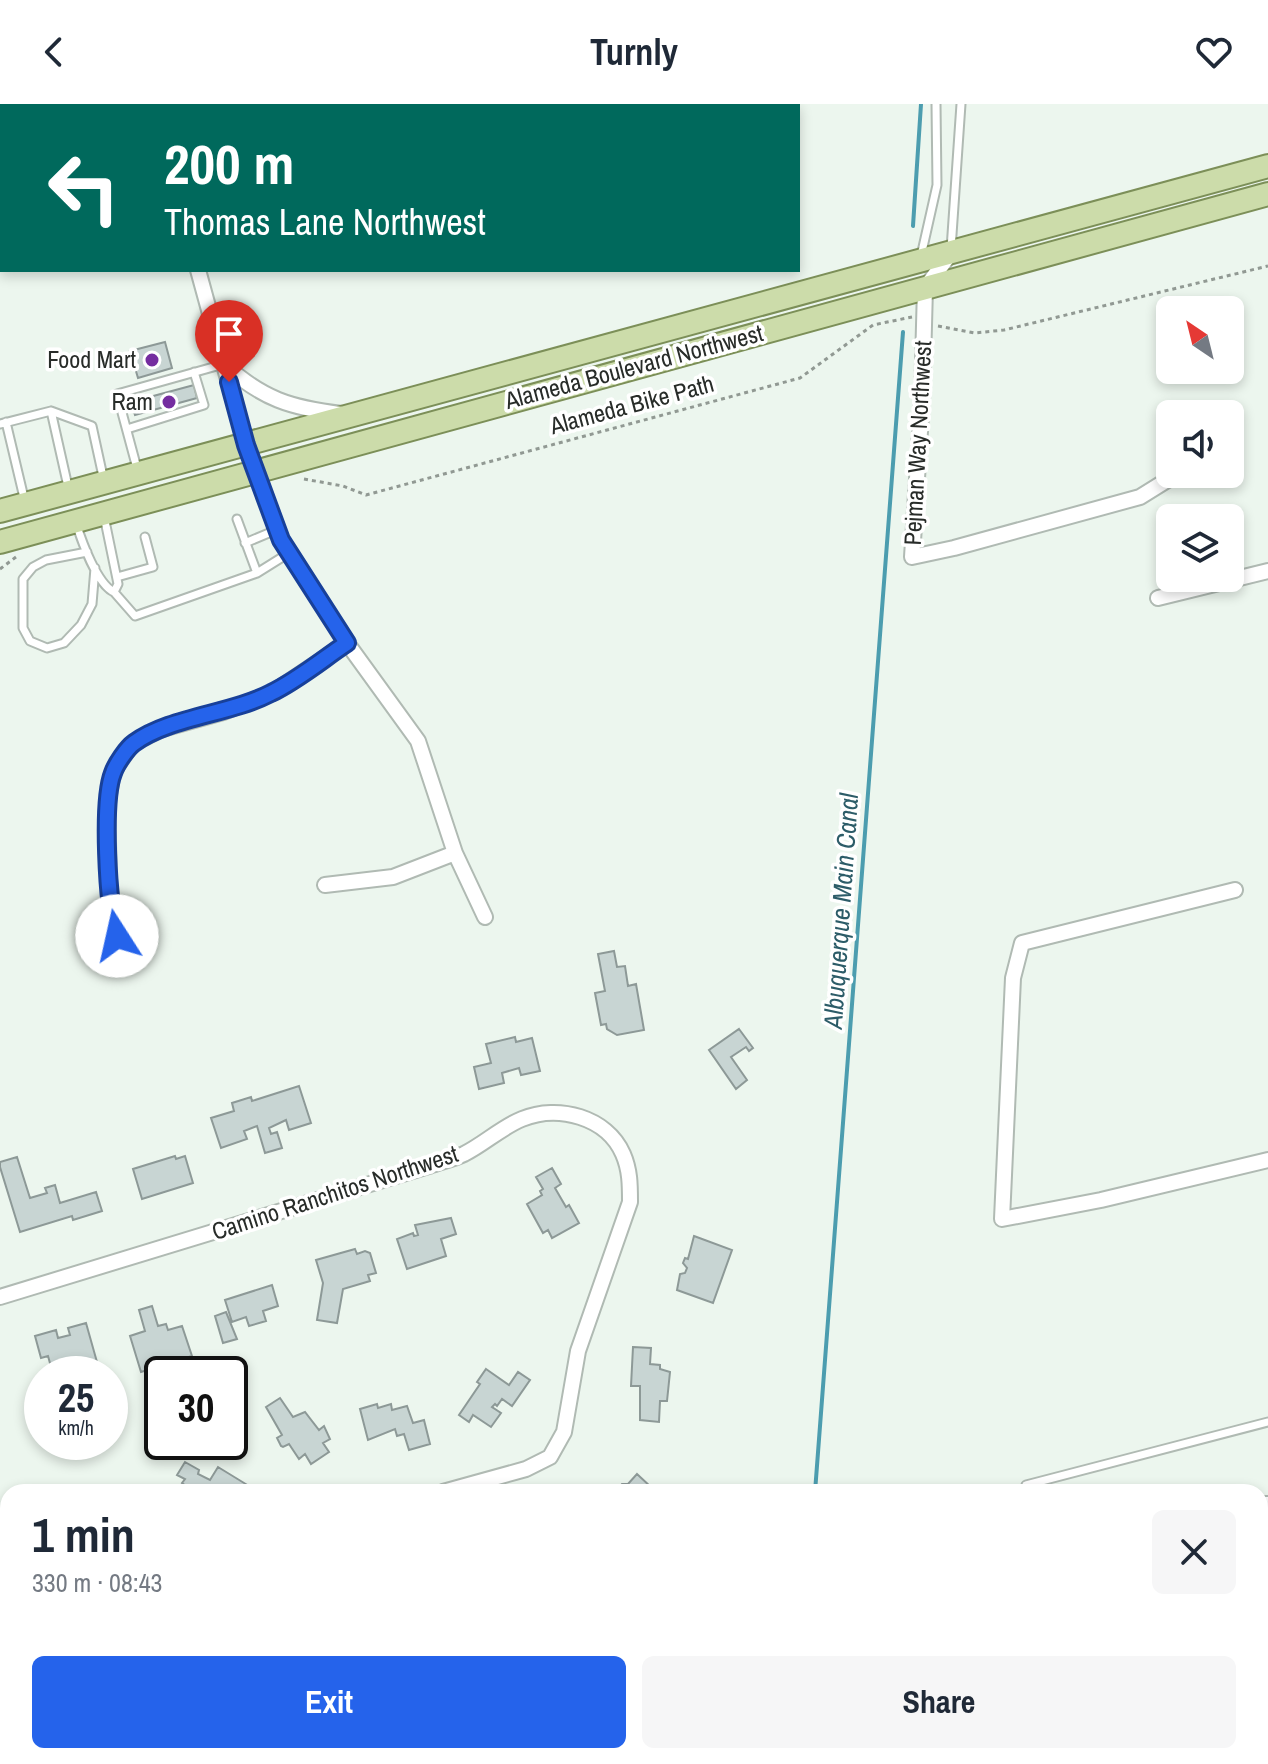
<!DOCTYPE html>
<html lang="en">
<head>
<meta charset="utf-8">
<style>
	:root { --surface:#fff; --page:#f6f6f7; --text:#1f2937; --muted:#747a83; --accent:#2563eb }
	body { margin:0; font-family:"Archivo Narrow",sans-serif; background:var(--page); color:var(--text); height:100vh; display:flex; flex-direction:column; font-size:30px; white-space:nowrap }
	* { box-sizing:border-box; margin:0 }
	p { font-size:26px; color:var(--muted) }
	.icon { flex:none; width:44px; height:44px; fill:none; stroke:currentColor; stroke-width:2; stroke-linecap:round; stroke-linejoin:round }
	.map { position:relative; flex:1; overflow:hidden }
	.sheet { position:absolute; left:0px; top:1380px; width:1268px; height:280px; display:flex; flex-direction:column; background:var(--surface); border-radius:24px 24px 0 0; box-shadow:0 4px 12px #0003 }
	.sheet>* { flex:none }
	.hud { position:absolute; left:0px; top:0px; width:800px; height:168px; box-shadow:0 4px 12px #0003; background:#00695c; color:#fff; overflow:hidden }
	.needle { width:52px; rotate:325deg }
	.controls { position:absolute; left:1156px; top:192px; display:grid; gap:16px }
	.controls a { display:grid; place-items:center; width:88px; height:88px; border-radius:12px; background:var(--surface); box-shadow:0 4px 12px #0003; font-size:40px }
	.speed { position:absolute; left:24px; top:1252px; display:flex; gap:16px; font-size:40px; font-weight:700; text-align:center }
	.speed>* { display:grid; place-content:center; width:104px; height:104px; border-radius:50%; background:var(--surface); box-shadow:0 4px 12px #0003; line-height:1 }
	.speed small { font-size:20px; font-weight:400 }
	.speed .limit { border:4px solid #111; border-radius:12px; background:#fff; color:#111 }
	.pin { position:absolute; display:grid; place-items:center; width:68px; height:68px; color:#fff; margin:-82px -34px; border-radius:50% 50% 50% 0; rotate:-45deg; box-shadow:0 0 8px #0007 }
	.pin .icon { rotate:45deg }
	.me { position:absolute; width:88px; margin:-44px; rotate:350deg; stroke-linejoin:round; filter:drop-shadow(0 0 6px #0008) }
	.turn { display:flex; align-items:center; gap:28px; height:168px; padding:0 32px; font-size:36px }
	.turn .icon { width:104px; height:104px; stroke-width:2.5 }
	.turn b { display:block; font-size:56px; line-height:68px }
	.round { display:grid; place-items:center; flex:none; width:84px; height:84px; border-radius:12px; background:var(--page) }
	.headline { display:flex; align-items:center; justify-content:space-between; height:136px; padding:0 32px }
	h1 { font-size:48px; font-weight:800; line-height:60px }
	.button { display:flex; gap:16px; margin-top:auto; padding:16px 32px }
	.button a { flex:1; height:92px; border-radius:12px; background:var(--accent); color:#fff; font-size:32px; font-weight:800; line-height:92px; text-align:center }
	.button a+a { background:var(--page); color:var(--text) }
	header { display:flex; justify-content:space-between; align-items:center; height:104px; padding:0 32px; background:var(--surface); font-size:36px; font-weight:800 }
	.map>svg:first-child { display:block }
</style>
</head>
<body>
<header><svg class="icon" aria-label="back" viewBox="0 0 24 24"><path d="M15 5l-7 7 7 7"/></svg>Turnly<svg class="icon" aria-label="heart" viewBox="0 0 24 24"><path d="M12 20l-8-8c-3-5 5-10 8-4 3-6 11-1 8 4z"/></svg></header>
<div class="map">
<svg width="1268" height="1660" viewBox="0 0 1268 1660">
	<rect width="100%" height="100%" fill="#ecf6ee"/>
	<path fill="#ebd695" d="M194 1652H232L242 1660H160Z"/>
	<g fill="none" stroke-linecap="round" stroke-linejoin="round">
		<path stroke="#4c9daf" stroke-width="4" d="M913 122 921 0
			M815 1388 903 228
			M798 1660V1652"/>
	</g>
	<path fill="#c8d5d3" stroke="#8d9997" stroke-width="2" d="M165 238 172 264 138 274 130 247Z
		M194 281 197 294 135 311 131 298Z
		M614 847 617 863 625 862 628 882 636 880 644 926 617 931 607 925 606 920 601 921 595 889 605 887 598 850Z
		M739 925 753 944 749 947 746 943 731 953 747 976 736 985 709 946Z
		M515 933 516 938 532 934 540 967 521 971 519 964 502 969 504 979 479 985 474 963 491 959 486 940Z
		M299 982 311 1019 289 1026 286 1016 269 1024 271 1030 277 1028 282 1044 265 1049 257 1022 244 1027 247 1035 221 1044 211 1014 234 1007 232 999 251 993 252 997Z
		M175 1052 176 1055 185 1052 193 1079 142 1095 133 1065Z
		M17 1053 30 1094 47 1089 45 1084 55 1081 60 1099 96 1088 102 1107 73 1116 72 1112 20 1128 0 1063V1058Z
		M552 1064 561 1080 555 1084 566 1103 569 1101 579 1119 552 1134 548 1126 543 1129 527 1100 542 1091 540 1087 543 1085 536 1073Z
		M451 1114 456 1130 441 1135 446 1152 407 1165 397 1135 413 1129 414 1132 418 1131 415 1121Z
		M694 1132 732 1146 713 1199 677 1186 680 1170 685 1169 687 1164 683 1159 685 1154 688 1155Z
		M355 1145 357 1150 365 1147 370 1149 376 1169 368 1171 370 1177 343 1185 337 1219 317 1216 323 1179 316 1156Z
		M272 1181 278 1202 263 1207 266 1217 249 1222 246 1213 232 1218 225 1196Z
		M152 1202 158 1222 166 1220 168 1226 182 1222 192 1252 141 1268 130 1232 145 1227 139 1206Z
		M226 1208 237 1235 223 1239 215 1212Z
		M86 1219 97 1258 81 1263 80 1259 67 1263 69 1270H53L48 1252 41 1254 35 1232 56 1226 58 1234 70 1231 68 1224Z
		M633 1243 651 1244 650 1260 660 1261V1265L670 1268 667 1297H660L659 1318 640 1316V1282H631Z
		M486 1265 509 1281 518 1268 530 1276 512 1302 502 1295 497 1302 495 1300 492 1303 501 1309 491 1323 473 1311 469 1318 459 1311 480 1280 477 1278Z
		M280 1294 293 1313 305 1308 319 1326 324 1322 330 1335 323 1339 329 1348 311 1360 305 1350 299 1355 289 1340 283 1343 281 1342 277 1334 282 1331 266 1303Z
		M377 1300 378 1304 391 1300 392 1306 407 1302 413 1319 424 1316 430 1340 409 1346 404 1330 397 1332 395 1325 368 1336 360 1305Z
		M185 1358 199 1366 198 1370 210 1376 218 1363 249 1382 246 1388H194L182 1379 185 1375 177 1371Z
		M637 1370 652 1384 648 1388H615L622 1380H628Z
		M930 1652H947L949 1660H932Z
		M999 1652H1017L1019 1660H1001Z
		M1052 1652 1062 1654 1099 1652 1094 1657 1097 1660H1044Z"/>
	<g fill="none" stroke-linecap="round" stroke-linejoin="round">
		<defs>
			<path id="service" d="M951 145 961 0
				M921 152 937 81 936 0
				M51 307 69 387
				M6 318 25 398
				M0 320 51 307 92 322 104 377
				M127 325 204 301 194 268
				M138 368 117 290 224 260
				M76 419C82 438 97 480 114 488L118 480 104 412
				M245 439 276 426
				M87 448 46 456 33 463 23 475V524L30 537 47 544 64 539 81 521 92 500 95 464
				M257 469 289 449
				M117 473 153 463 145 433
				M114 488 135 512 257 469 237 415
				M1026 1381 1268 1318"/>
			<path id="minor" d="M147 0V2
				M727 2 731 0
				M0 87H2
				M951 149 925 184 922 296 912 453 954 444 1140 393 1177 370
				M198 166 246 341 281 436 347 539 418 637 455 749 485 813
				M224 260C262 295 291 304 342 310
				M1158 494 1268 467
				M325 781 393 773 455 749
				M1235 786 1022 839 1013 874 1002 1115 1101 1096 1268 1056
				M123 852 110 812 107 701 113 668 132 640 162 625 223 608 272 589 347 539
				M0 1193 429 1062C440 1058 453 1055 464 1050 484 1040 502 1023 522 1015 558 1000 607 1013 623 1050 630 1066 630 1081 630 1098L578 1247 564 1328 550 1353 526 1365 443 1388
				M1260 1400H1268
				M0 1512 8 1510
				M1260 1540 1268 1538
				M138 1660 170 1652"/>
			<path id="primary" d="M0 407 1268 62
				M0 438 1268 90"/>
		</defs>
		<use href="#service" stroke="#b0bab3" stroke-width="11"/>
		<use href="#minor" stroke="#b0bab3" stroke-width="18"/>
		<use href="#primary" stroke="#7c8f58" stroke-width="26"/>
		<path stroke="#919993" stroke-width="3" stroke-dasharray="4 4" stroke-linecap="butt" d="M938 222 975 229 1004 226 1268 162
			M304 375 343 382 366 391 800 274 873 221 912 213
			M0 465 16 453"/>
		<use href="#service" stroke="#fff" stroke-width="7"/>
		<use href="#minor" stroke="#fff" stroke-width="14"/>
		<use href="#primary" stroke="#ccdcaa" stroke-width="22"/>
	</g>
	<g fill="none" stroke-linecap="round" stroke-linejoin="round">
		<defs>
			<path id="route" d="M117 832C107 802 102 697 113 669 116 660 127 644 134 639 169 613 231 610 271 589 298 576 323 555 347 539L281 436 246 341 229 278"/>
		</defs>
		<use href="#route" stroke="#184099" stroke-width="20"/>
		<use href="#route" stroke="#2563eb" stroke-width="14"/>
	</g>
	<g fill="#752da0" stroke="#fff" stroke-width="3">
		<circle cx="152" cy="256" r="8"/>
		<circle cx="169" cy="298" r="8"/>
	</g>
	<g text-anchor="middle" stroke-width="7" stroke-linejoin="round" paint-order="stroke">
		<g font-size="24" fill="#282c29" stroke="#fff" text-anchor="end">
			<text x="136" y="264">Food Mart</text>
			<text x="153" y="306">Ram</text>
		</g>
		<g font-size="24" fill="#282c29" stroke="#fff">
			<text transform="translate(634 263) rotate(-15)" y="8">Alameda Boulevard Northwest</text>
			<text transform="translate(632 301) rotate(-15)" y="8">Alameda Bike Path</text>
			<text transform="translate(918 339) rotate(-87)" y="8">Pejman Way Northwest</text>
			<text transform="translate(335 1089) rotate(-18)" y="8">Camino Ranchitos Northwest</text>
		</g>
		<g font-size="26" font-style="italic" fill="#2c5c68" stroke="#fff">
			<text transform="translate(841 807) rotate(-86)" y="9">Albuquerque Main Canal</text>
		</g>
	</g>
</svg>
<div class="controls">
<a><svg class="needle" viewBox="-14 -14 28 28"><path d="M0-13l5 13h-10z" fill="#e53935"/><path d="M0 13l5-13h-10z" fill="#747a83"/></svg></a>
<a><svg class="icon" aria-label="sound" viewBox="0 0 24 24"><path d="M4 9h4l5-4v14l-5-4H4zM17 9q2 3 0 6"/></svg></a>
<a><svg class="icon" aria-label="layers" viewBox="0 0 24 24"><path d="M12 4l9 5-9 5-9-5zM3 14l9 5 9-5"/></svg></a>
</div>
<div class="speed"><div>25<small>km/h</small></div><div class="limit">30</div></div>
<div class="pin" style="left:229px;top:278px;background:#d93025"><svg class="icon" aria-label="arrive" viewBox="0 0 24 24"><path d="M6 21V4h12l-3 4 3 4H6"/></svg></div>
<svg class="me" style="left:117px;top:832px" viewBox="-20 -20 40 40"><circle r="19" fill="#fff"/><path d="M0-13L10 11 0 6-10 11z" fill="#2563eb"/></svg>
<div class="hud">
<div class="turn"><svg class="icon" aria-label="left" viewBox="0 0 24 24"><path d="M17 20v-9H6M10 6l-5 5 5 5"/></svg><div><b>200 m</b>Thomas Lane Northwest</div></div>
</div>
<section class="sheet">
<div class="headline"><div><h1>1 min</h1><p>330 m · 08:43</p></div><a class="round"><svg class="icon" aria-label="close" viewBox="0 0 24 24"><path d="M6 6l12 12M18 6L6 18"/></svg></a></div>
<div class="button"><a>Exit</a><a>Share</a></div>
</section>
</div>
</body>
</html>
